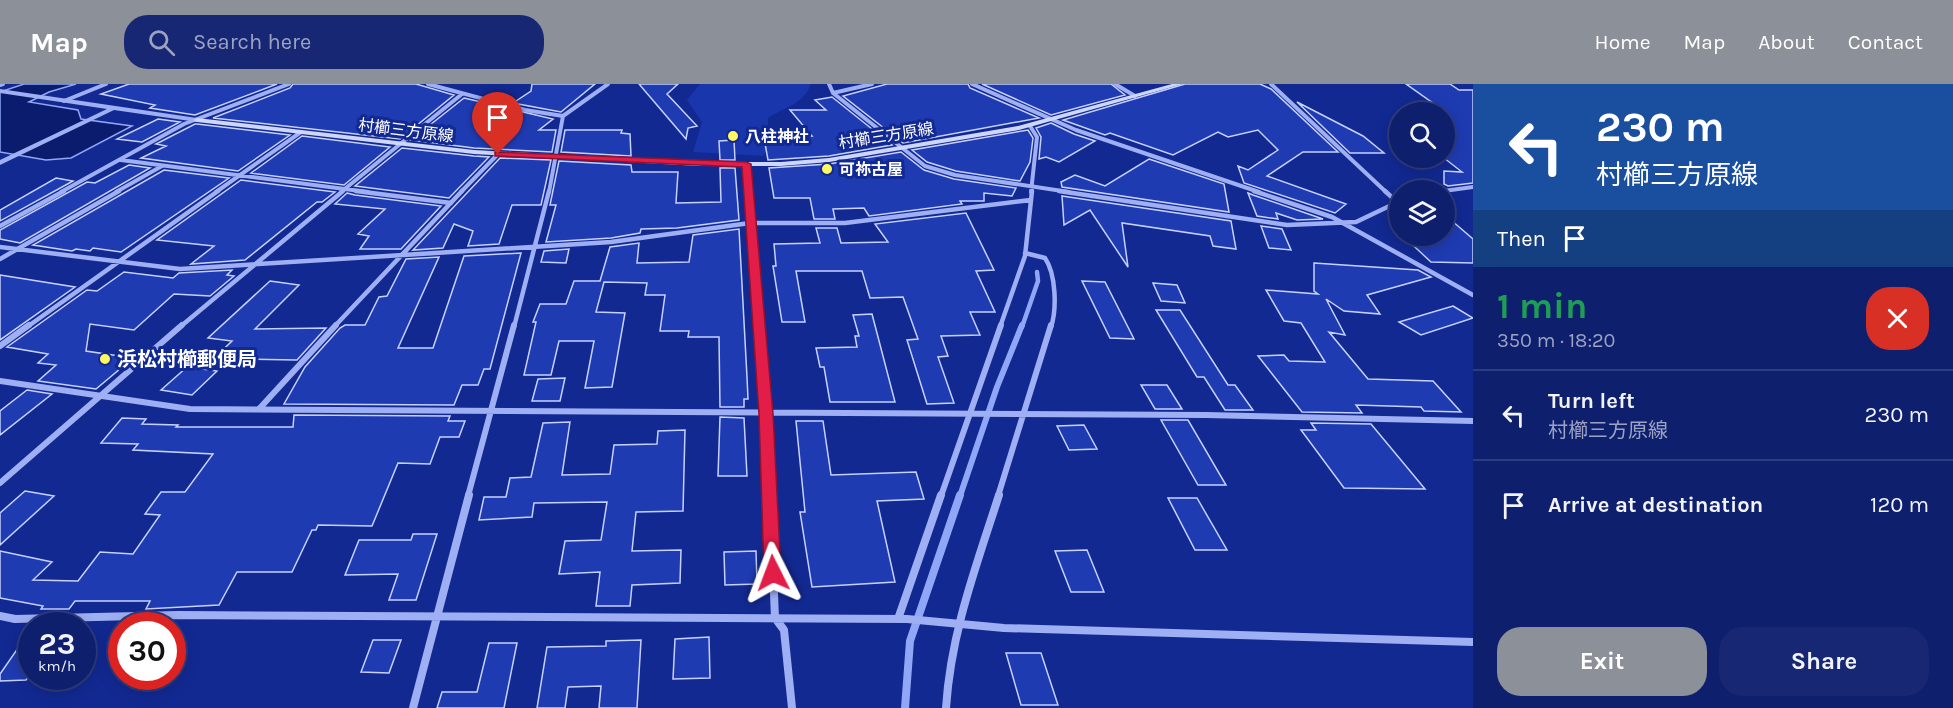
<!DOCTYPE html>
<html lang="en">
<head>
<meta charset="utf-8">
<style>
	:root { --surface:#0e1f6e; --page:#172773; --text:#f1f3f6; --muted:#9ba2c2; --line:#2e3d81; --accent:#8c9099 }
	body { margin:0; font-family:Karla,"Noto Sans JP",sans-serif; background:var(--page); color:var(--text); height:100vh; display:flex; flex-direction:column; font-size:22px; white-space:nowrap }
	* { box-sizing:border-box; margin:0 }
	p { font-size:20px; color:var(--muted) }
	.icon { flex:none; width:33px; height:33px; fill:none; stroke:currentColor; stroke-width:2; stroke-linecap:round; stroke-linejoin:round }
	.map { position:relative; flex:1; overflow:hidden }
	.panel { display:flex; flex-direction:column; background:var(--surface); width:480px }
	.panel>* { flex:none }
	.hud { background:#1a4fa0; color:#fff; overflow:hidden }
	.buttons { position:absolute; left:1389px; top:18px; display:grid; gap:12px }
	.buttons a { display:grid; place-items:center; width:66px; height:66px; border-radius:50%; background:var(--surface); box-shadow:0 3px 15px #0003,0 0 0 2px var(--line); font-size:30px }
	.speed { position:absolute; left:18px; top:528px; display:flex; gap:12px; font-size:30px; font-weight:700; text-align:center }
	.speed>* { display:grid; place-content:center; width:78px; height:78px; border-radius:50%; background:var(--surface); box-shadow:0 3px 15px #0003,0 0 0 2px var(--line); line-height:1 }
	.speed small { font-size:15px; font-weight:400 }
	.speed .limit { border:9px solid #d22; background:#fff; color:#111 }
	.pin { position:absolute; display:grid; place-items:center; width:51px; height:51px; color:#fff; margin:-62px -26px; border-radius:50% 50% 50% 0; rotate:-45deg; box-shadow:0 0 6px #0007 }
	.pin .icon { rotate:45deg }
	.me { position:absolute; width:66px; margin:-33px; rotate:357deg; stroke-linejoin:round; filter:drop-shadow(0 0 4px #0008) }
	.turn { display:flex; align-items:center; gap:21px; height:126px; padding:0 24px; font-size:27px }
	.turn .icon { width:78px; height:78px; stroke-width:2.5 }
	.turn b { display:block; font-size:42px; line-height:51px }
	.then { display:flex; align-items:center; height:57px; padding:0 24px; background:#0003; gap:12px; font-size:22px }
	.round { display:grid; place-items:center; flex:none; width:63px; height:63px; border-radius:24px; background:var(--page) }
	.summary { display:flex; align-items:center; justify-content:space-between; height:102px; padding:0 24px }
	h1 { font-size:36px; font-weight:700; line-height:45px; color:#1e9e55 }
	.button { display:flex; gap:12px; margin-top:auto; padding:12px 24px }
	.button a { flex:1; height:69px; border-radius:24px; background:var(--accent); color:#fff; font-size:24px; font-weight:700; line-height:69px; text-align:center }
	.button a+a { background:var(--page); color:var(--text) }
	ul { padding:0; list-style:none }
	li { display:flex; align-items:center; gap:18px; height:90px; padding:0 24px; border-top:2px solid var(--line) }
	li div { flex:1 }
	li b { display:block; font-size:22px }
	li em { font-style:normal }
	header { display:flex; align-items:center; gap:36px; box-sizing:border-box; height:84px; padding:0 30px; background:var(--accent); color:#fff }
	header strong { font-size:28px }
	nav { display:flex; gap:33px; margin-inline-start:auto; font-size:21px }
	.search { width:420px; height:54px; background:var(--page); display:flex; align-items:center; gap:15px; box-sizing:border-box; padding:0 21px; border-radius:24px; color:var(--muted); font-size:22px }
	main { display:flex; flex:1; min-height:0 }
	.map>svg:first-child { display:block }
</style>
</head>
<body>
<header>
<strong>Map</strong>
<div class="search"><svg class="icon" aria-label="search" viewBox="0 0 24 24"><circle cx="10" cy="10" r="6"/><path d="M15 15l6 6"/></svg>Search here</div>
<nav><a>Home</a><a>Map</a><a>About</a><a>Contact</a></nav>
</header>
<main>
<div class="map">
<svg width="1473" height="624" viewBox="0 0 1473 624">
	<rect width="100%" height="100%" fill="#122992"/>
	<path fill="#1936ad" d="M700 0H811C803 21 786 22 768 34L769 64 763 72 693 68 702 38 687 16Z"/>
	<path fill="#0b1c6e" stroke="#90a6f6" stroke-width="1.5" d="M24 0H76L49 8 29 18 78 26 81 35 132 42 71 74 46 76 0 68V8Z"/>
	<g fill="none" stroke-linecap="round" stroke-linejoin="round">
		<path stroke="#90a6f6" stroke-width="4.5" d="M1022 243 1038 197 1037 188"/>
		<path stroke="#90a6f6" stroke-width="6" d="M960 412 997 303 1022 241"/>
		<path stroke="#90a6f6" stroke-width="8" d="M905 624 910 557 960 411"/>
	</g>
	<path fill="#1f3bb2" stroke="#c6d1fd" stroke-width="1.5" d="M129 0H277L195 31 150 24 155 21 101 10Z
		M293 0H416L454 11 400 55 213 34 290 4Z
		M532 0H595L561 28 513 19 531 7Z
		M639 0H678L667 10 697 42 688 44 686 55Z
		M887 0H968L970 4 1039 34 903 59 843 12Z
		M982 0H1111L1125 11 1051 31Z
		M1185 0H1260L1271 5 1338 68H1303L1267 92 1346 120 1335 129 1244 99 1238 82 1248 86 1278 66 1258 46 1228 53 1218 48 1173 71 1110 49 1105 51 1063 36Z
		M1406 0H1450L1459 6H1473V99L1448 102 1444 100V87L1462 88 1444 74V27Z
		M832 13 892 61 829 72 768 76 764 54 812 52 790 26H826L815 16Z
		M464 14 553 35 539 46H556L552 68 474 64 411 56Z
		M1297 18 1363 52 1384 69H1350Z
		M158 35 180 38 142 58 117 55Z
		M1051 39 1074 50 1095 57 1059 78 1046 73 1039 75 1041 53 1036 44Z
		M195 40H197L290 51 238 87 141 74 166 62 156 60Z
		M565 46H622L621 49 630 50 631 72 561 68Z
		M1028 46 1033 54 1030 78 1020 97 956 87 927 78 912 66Z
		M302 52 390 63 344 101 251 89Z
		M734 56 735 76H720L719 57Z
		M402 64 474 72 489 73 449 114 355 102Z
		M901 68 924 86 954 95 1016 104 1012 112 984 109V117H960L962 120 869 132 864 124 833 125 835 135H814L810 114H774L769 84 829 80Z
		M500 74 551 76 541 121H512L499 160 468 162 473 147 454 140 443 164 413 166Z
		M1149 75 1224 100 1229 128 1062 103 1061 98 1075 91 1105 102Z
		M559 77 631 81 632 88H678L676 119 721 118 720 84H735L739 136 677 144 641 145 640 149 611 154 546 158 556 121H550Z
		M129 81 150 84 20 159 0 155V146L87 98 95 99Z
		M164 86 229 94 121 168 93 164 90 167 76 165 72 167 33 161Z
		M56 94 73 97 0 137V126Z
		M241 96 335 108 322 118H317L245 176 191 180 214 162 157 156Z
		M347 109 355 111 441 122 401 165H360L369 152 358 150 385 125 335 120Z
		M1248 109 1253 111 1323 135 1297 136 1276 129 1278 135 1257 132Z
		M1062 112 1231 137 1236 165 1213 162 1210 152 1122 139 1128 183 1090 126 1064 141Z
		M966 129 994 186 976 187 995 228H970L980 251 941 252 948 272 938 273 954 319 927 320 907 256 918 255 903 213 870 214 862 187H796L805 238H782L773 182H776L774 160 820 159 816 144H837L841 159 888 158 875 140Z
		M1444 130 1473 155V179L1431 178 1403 152H1444Z
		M1261 142 1282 145 1291 166 1269 164Z
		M739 145 747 293 748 315H744V323H720L719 253H688L689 247H660L665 211H645L647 199 604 198 596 228 625 229 612 303 585 304 594 257H559L551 291H524L536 238H533L540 220H566L574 197H600L610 163 639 159 637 179 689 178 693 151Z
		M569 165 566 179 541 178 544 167Z
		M521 169 490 285H484L478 301H462L454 321 284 320 305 283 340 244 345 241H365L379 213 387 212 406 175 439 173 398 264H433L464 172Z
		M1314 179 1418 186 1431 193 1367 211 1380 230 1344 227 1326 215 1345 251 1329 248 1368 295 1433 297 1461 328 1424 327 1421 323 1356 321 1362 329 1302 328 1258 272 1284 271 1289 277 1325 278 1301 239 1284 237 1266 206 1318 210 1314 207Z
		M232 186 227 191 234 192 210 212 174 210 134 246 90 240 86 267 133 274 96 305 38 297 56 281 38 279 48 270 7 263 87 206 97 207 124 188 173 194 179 189Z
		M0 191 75 203 0 256Z
		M270 197 299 201 255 245 326 244 297 276 236 275 228 283 208 280 232 257 208 254Z
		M1082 197 1105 198 1134 255 1110 254Z
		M1153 199 1177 201 1185 219 1161 217Z
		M1453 222 1473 234 1421 251 1399 238Z
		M1156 226H1180L1228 301H1235L1253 326H1225L1204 293H1197Z
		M872 230 895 318H830L824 283H820L816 264 857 263 855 252H859L853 231Z
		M187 283 217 287 192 311 161 306Z
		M565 294 560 317H532L538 295Z
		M1141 301H1167L1182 325H1155Z
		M27 306 52 310 0 351V327Z
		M294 331 450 332 448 337H465L459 353H440L430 380 398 379 372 442 318 441 316 446H312L292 488H237L219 521 146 525 150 517H75L69 525H41L43 522 0 514V467L52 478 33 496 78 497 100 468 133 470 160 431 145 430 161 408H185L213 370 133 366 138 360 101 359 122 334 146 335 142 340 178 341 176 343H293Z
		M720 333 744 334 747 392H718Z
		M1161 336H1188L1226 401H1198Z
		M796 337H823L831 391 916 388 924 415 877 417 895 498 812 503 800 428H805Z
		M570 338 562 391 610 390 614 361 657 360 658 347 685 346 683 427 636 428 632 467 681 466 680 499 632 501 630 522H596L600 488 559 490 565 457 601 456 607 418 534 419 532 433 479 436 484 413H506L510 394 531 393 543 339Z
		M1311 339 1371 340 1425 405 1344 404 1301 346H1316Z
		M1084 341 1097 365 1069 366 1057 342Z
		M25 407 54 412 0 461V429Z
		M1168 414H1197L1227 466H1195Z
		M413 450H437L416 516H389L398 490 345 491 359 456H411Z
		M1087 466 1104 508H1071L1055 467Z
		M756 467 757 500 725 501 724 468Z
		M32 544V588L26 596 0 597V590Z
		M709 553 710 594 673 595 675 555Z
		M373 556H401L389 589 361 588Z
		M641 556 637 624H599L601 602 568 603 565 624H537L547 563 606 562V557Z
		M489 559H517L504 624H437L442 608H477Z
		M1006 569H1041L1058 621H1021Z"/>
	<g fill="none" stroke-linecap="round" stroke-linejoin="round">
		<path stroke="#9faff3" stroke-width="4" d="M428 0 525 26 563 32
			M829 0 833 9 925 82 955 91 1069 108
			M972 0 1076 46 1259 108
			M1115 0 1135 12
			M1271 0 1386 108
			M0 1 3 0
			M833 9 872 0
			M64 17 106 0
			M1030 42 1037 53 1031 108
			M121 76 368 108
			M746 80 748 108
			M1444 107 1473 103
			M61 108 184 40 289 0
			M116 108 162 82
			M216 108 301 48
			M341 108 462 10
			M461 108 498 70
			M549 108 563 32 608 0"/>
		<path stroke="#9faff3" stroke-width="4.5" d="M356 107 451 119
			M748 107 759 243
			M1059 107 1287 141 1356 138 1400 117
			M1254 107 1332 133 1473 211
			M1385 107 1397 118
			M1444 107H1447
			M0 142 64 107
			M0 163 180 185 611 158 750 139H845L1031 116
			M1025 169 1045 174C1056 190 1057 225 1051 243
			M0 175 119 107
			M27 243 218 107
			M180 243 343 107
			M334 243 462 107
			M514 243 549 107
			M1000 243 1025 172 1032 107"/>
		<path stroke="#9faff3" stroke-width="6" d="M759 241 770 412
			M0 262 29 241
			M0 297 190 325 1206 331 1473 337
			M259 325 336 241
			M0 399 182 241
			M468 412 514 241
			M941 412 1001 241
			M998 412 1051 241"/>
		<path stroke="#9faff3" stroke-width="8" d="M770 411 775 534 784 546 792 624
			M0 532 15 535 177 531 907 535 1004 544 1473 558
			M898 535 941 411
			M413 624 469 411
			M946 624C951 548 976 483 999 411"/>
		<path fill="#9faff3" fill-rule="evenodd" d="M0 5 197 34 200 36 197 38 114 26 0 81V76L107 25 0 9Z"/>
		<path fill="#ced6fc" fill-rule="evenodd" d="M1172 0H1183L1019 46 829 78 781 82H700L474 70 197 38 193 36 197 34 474 66 700 78H781L829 74 1018 42Z"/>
	</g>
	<path fill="#e11d48" stroke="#92132f" stroke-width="1.5" d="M495 68 746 78 751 80 773 330 781 489 779 494H767L764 489 759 330 742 83 498 72H495Z"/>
	<g fill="#fff960" stroke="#122992" stroke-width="2">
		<circle cx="733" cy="52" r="6"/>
		<circle cx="827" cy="85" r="6"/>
		<circle cx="105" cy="275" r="6"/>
	</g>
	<g text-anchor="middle" stroke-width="6" stroke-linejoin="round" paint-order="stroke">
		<g font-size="16" fill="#fff" stroke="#122992">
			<text transform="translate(406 46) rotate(7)" y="6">村櫛三方原線</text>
			<text transform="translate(886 51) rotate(-9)" y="6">村櫛三方原線</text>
		</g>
		<g font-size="16" font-weight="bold" fill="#fff" stroke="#122992" text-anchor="start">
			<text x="745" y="58">八柱神社</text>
			<text x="839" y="91">可祢古屋</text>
		</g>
		<g font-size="20" font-weight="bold" fill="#fff" stroke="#122992" text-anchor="start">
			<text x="117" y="282">浜松村櫛郵便局</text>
		</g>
	</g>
</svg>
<div class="buttons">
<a><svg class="icon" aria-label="search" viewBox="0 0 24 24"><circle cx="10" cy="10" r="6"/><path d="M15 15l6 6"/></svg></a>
<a><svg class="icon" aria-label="layers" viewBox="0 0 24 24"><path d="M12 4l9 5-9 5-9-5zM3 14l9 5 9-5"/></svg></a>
</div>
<div class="speed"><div>23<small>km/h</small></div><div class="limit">30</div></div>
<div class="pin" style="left:498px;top:70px;background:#d93025"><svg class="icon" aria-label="arrive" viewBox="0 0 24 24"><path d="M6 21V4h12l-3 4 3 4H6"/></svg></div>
<svg class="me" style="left:773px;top:489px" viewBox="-20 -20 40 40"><path d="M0-17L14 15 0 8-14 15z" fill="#e11d48" stroke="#fff" stroke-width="4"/></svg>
</div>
<section class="panel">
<div class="hud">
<div class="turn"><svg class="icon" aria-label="left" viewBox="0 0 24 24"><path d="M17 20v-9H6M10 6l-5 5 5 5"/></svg><div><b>230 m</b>村櫛三方原線</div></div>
<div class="then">Then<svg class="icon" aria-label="arrive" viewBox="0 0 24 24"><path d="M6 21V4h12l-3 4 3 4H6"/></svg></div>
</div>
<div class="summary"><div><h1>1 min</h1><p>350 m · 18:20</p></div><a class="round" style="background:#d93025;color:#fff"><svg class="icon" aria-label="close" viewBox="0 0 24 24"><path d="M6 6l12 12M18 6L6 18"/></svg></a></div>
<ul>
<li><svg class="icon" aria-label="left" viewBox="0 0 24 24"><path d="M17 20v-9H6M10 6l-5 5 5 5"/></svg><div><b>Turn left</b><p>村櫛三方原線</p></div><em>230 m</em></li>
<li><svg class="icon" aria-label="arrive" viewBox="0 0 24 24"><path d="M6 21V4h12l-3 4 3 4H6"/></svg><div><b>Arrive at destination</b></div><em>120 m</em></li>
</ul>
<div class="button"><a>Exit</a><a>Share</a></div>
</section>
</main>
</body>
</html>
